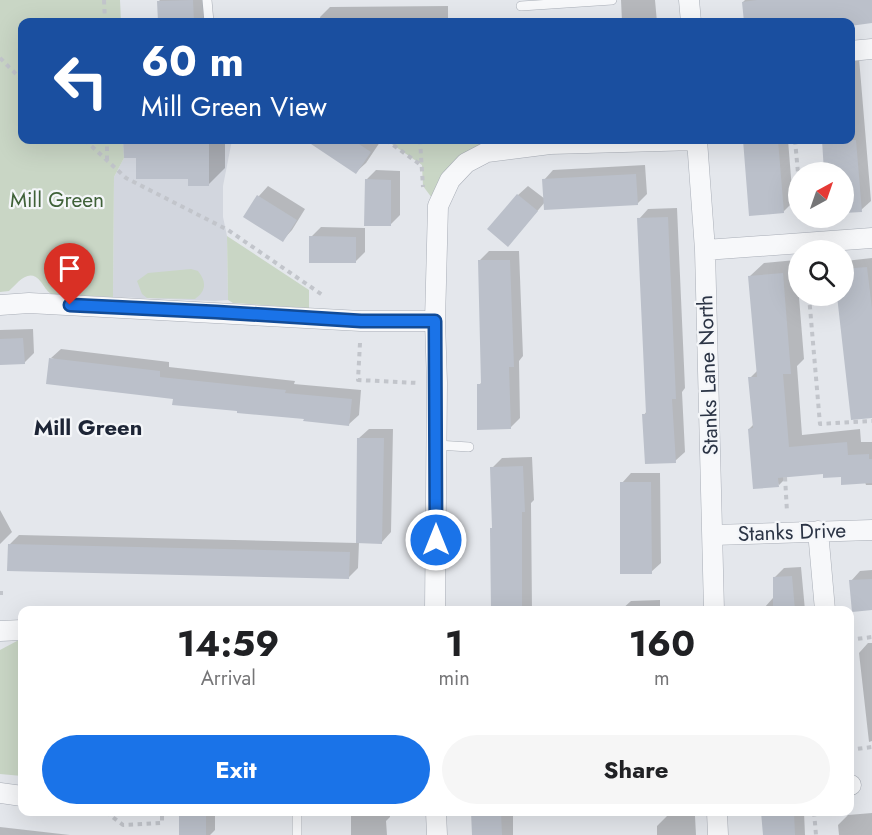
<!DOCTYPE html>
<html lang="en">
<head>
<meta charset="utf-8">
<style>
	:root { --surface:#fff; --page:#f6f6f6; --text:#202124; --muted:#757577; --accent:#1a73e8 }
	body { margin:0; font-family:Jost,sans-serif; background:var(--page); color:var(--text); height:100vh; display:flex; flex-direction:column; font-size:22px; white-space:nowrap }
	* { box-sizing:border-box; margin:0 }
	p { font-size:20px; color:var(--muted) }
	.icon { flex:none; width:33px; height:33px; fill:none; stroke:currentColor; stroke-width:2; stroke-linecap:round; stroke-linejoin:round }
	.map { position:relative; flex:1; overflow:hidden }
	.side { position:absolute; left:18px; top:606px; width:836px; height:210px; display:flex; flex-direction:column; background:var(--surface); border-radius:12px; box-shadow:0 6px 24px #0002 }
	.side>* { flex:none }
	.hud { position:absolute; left:18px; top:18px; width:837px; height:126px; border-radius:12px; box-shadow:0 6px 24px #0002; background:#1a4fa0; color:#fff; overflow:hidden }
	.needle { width:39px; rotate:40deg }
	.buttons { position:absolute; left:788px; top:162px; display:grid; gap:12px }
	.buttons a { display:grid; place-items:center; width:66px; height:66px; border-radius:50%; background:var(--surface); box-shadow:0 6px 24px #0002; font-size:30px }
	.pin { position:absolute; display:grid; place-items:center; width:51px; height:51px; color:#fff; margin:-62px -26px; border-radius:50% 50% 50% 0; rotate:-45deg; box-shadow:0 0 6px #0007 }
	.pin .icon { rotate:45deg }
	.me { position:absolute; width:66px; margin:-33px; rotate:0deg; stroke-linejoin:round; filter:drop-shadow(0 0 4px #0008) }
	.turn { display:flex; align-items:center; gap:21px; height:126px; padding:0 24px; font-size:27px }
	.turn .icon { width:78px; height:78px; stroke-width:2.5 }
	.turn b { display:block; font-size:42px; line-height:51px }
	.eta { display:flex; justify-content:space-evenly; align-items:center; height:102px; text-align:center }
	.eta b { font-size:36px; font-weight:700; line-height:42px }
	.button { display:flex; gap:12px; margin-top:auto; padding:12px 24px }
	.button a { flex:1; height:69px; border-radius:36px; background:var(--accent); color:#fff; font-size:24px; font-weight:700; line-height:69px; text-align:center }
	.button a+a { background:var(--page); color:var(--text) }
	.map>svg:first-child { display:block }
</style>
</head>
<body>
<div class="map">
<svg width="872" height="835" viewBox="0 0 872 835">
	<rect width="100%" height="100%" fill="#e4e7ec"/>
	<path fill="#d2d6de" d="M123 140H232L223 186V217L227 236 228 300 215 301 113 297 114 177 124 158Z"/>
	<path fill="#c9d6c5" d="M0 0H120L121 22H22V140H123L124 158 114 177 113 297 51 294C46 290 45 287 41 282 29 266 17 284 9 291L0 292Z
		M386 140H509L487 152 438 206 423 186 422 165Z
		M227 236 309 290V308L233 303 228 300Z
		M191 269 198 271C207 282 206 291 195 299L147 298 142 294 137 281 148 273Z
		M17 641H22V776L0 774V650Z"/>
	<path fill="#0003" d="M160 0H210L211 22H160L158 2Z
		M621 0H655L657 22H622Z
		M745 0H872V22H745L743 2Z
		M448 6V22H321L320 17 330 7Z
		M850 58H859L871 201 861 210 843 212V172H826L823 140H850Z
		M125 140H225V168L208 185 137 157 125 156Z
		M326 140H376L380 142 366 163 356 172 320 148Z
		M744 140H788L793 202 783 212 750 215Z
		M645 165 647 194 637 204 545 202 517 235 518 195 528 186 545 199 544 180 553 170Z
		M376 170 400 171V215L390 225 366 180Z
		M268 186 305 209 292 230 283 240 245 216 259 196Z
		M677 208 685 388 682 392 685 452 675 461 644 415 647 411 639 219 648 209Z
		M321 227 365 228V252L355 262 311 237Z
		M489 251H519L523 356 519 361 520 418 510 428 479 385 483 381 479 261Z
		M872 258V416L852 418 838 296H843V264L845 261Z
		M796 260 804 359 797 366 802 435 860 429 861 442H872V485H866L865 482 824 472 789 475 779 485 749 429 754 424 750 378 758 370 750 276 764 263Z
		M33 329 34 353 24 363 0 364V330Z
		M61 349 169 362V367L295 381 294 384 361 390 359 415 349 424 174 398 51 358Z
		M369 429H393L391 532 382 542H359L358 568 349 577 9 545 19 535 357 543 359 438Z
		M532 457 534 500 531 503 532 610H492L494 527 492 468 502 458Z
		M631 473H660L661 563 651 572 622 483Z
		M0 510 12 532 0 544Z
		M801 567 805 610H764V608L773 598 774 578 784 568Z
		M872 570V608L851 581 860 571Z
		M660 600V610H621L631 601Z
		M868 643H872V741L869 742 859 653Z
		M181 812H215V830L210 835H181Z
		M351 812H390V817L386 821 387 835H351Z
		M472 812H513V835H472Z
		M763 812H804L805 835H765Z
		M872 813V835H839L838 825 848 815Z
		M667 816H695L696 835H657V826Z
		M0 827 70 835H0Z"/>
	<path fill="#bbc0ca" d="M193 0 194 22H158L157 1Z
		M757 0H872V23L850 26V22H744L742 2Z
		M123 140H209V186H188V179H136V158H124Z
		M305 140H353L371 152 356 174Z
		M743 140H778L784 213 749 216Z
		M822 140H856L862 212 843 213V172H824Z
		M636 174 638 205 544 210 542 179Z
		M365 179 391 180V226H364Z
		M517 194 538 211 508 247 487 229Z
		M257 195 297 220 283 242 243 217Z
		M668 217 676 399H672L676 463 645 464 642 414H646L637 218Z
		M309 236 356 237V263H309Z
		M478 260H510L514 367H509L511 429 477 430V384H481Z
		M867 267 872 309V418L851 420 837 296H843V269Z
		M783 273 791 374H783L789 447 847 442 848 455 869 454V459H872V483L841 485V477L823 478V474L778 478 779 487 753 489 748 429 753 428 748 377H757L748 276Z
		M23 338 25 364 0 365V339Z
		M49 358 160 371V377L286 390 285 393 352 399 349 426 303 421 304 419 237 413V411L172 405 173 399 46 384Z
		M357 438H384L382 544 356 543Z
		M523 466 525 512H522V610H491L490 528H492L490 467Z
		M620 482H651L652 574H620Z
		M8 544 350 552 349 579 7 571Z
		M792 576 795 610H773V577Z
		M872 579V610L852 612 849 580Z
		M179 812H206V835H179Z
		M471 812H501L502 835H472Z
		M761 812H794L795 835H763Z"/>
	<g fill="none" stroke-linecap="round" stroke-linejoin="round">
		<defs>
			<path id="lane" d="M207 0 209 22
				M521 6 612 0
				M437 445 469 447
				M297 835V812"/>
			<path id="street" d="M689 0 691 22
				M850 51 872 49
				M697 140 705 250 714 610
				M705 250 872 238
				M0 305 29 303 361 321H435
				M818 531 825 610
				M713 535 872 530
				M435 610 437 383 435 321 438 206 450 180 466 163 487 152 550 144 697 140
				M0 631 22 630
				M849 785H851
				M0 793 22 796
				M436 812 437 835
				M717 812 718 835"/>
		</defs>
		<use href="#lane" stroke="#a9aeb7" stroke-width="10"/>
		<use href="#street" stroke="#a9aeb7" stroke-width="21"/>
		<path stroke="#c2c5cb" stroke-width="4" stroke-dasharray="4.5 4.5" stroke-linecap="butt" d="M104 0 105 22
			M0 58 22 80
			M85 140 126 178 228 230 324 296
			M386 140 421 165
			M420 140 423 187
			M795 140 798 173
			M107 160V140
			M809 296 820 424 872 421
			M360 343 358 380 418 383
			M785 477 787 512
			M0 593H3
			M849 640 872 637
			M849 750 872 747
			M106 812 123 825 162 823V812
			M814 812 816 835"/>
		<use href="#lane" stroke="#f7f8fa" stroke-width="9"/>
		<use href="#street" stroke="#f7f8fa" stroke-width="20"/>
	</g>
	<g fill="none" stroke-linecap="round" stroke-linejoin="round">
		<defs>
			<path id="route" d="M70 305 216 312 361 321H435L436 540"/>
		</defs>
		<use href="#route" stroke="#114b97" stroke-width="15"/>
		<use href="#route" stroke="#1a73e8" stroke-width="10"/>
	</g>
	<g text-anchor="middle" stroke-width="4.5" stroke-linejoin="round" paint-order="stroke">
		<g font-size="21" fill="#3f6138" stroke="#f4f6f9">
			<text x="57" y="207">Mill Green</text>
		</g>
		<g font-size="21" fill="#2b3445" stroke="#f4f6f9">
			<text transform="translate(708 375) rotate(-92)" y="7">Stanks Lane North</text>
			<text transform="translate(792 532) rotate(-2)" y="7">Stanks Drive</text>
		</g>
		<g font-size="22" font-weight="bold" fill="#1d2536" stroke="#f4f6f9">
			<text x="88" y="435">Mill Green</text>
		</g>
	</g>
</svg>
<div class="buttons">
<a><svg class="needle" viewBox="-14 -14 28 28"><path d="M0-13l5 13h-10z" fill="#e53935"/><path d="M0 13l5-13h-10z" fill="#757577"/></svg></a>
<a><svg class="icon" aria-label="search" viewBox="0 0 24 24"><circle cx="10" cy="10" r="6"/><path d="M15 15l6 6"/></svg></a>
</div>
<div class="pin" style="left:70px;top:305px;background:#d93025"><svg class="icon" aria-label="arrive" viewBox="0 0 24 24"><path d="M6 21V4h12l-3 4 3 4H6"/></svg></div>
<svg class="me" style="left:436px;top:540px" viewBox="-20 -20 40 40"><circle r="17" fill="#1a73e8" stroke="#fff" stroke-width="3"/><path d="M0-11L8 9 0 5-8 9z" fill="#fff"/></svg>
<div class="hud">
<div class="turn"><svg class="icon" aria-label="left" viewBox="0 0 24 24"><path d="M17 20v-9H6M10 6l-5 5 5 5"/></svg><div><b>60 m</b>Mill Green View</div></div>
</div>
<section class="side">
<div class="eta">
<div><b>14:59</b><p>Arrival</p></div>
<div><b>1</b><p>min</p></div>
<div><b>160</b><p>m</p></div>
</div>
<div class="button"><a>Exit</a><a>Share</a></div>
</section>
</div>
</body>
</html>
